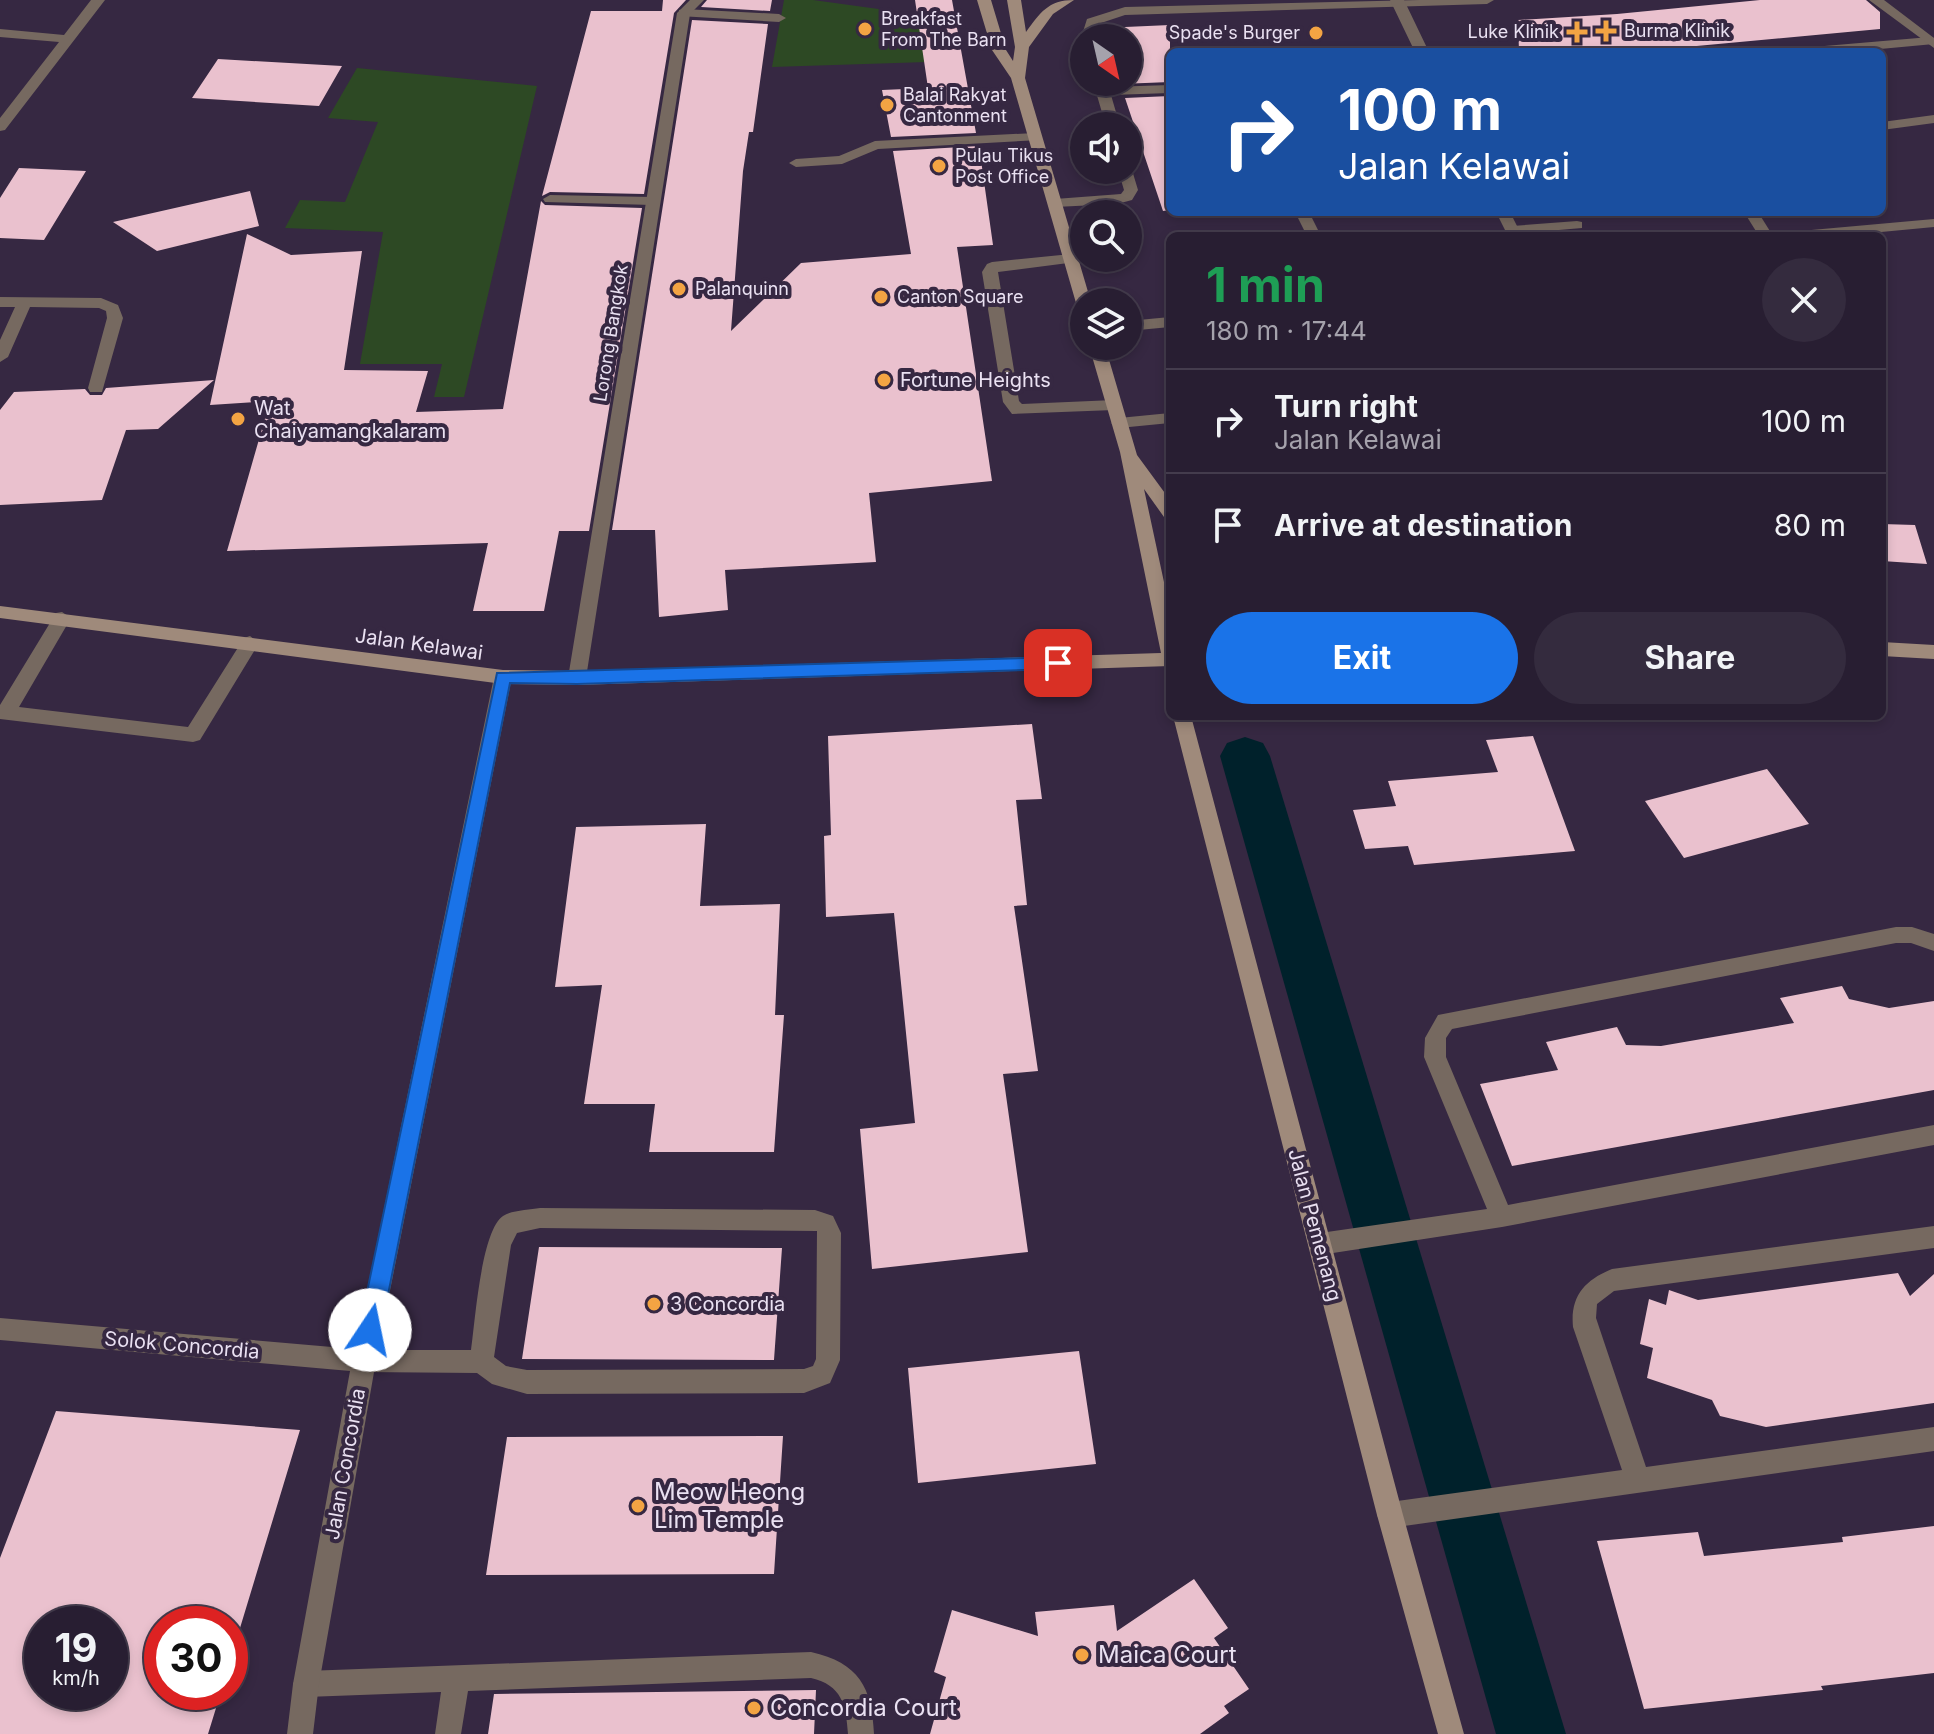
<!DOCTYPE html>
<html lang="en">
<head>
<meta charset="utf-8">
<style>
	:root { --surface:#281e32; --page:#342b3e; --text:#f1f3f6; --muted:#a5a2ac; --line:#443c4d; --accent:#1a73e8 }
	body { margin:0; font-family:Inter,sans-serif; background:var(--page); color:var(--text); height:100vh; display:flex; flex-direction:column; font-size:30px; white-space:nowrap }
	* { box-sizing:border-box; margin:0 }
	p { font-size:26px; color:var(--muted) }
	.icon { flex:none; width:44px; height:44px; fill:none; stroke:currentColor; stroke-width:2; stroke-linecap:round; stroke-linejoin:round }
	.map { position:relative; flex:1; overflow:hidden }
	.side { position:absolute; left:1166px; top:232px; width:720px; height:488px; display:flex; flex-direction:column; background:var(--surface); border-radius:12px; box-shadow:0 4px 12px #0003,0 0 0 2px var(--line) }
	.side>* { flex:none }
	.top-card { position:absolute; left:1166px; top:48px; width:720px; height:168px; border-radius:12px; box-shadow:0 4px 12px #0003,0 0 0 2px var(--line); background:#1a4fa0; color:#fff; overflow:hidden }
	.needle { width:52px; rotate:146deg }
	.tools { position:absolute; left:1070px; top:24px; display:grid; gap:16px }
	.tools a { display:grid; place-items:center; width:72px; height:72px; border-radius:50%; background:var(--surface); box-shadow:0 4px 12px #0003,0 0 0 2px var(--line); font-size:40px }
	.speed { position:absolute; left:24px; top:1606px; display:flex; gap:16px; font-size:40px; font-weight:700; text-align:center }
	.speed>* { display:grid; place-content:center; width:104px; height:104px; border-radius:50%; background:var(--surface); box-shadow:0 4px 12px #0003,0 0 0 2px var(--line); line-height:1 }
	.speed small { font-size:20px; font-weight:400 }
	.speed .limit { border:12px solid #d22; background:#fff; color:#111 }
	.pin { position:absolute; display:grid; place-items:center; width:68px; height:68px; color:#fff; margin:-34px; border-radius:16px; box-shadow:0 4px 12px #0006 }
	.me { position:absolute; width:88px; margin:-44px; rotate:11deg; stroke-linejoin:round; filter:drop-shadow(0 0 6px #0008) }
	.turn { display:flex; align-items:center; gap:28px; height:168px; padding:0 40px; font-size:36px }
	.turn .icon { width:104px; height:104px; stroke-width:2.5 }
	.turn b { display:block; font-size:56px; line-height:68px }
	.round { display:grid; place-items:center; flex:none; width:84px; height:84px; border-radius:42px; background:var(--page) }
	.head { display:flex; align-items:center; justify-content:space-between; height:136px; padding:0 40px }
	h1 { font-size:48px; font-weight:700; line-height:60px; color:#1e9e55 }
	.primary-button { display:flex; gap:16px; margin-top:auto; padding:16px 40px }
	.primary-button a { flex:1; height:92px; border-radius:48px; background:var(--accent); color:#fff; font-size:32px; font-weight:700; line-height:92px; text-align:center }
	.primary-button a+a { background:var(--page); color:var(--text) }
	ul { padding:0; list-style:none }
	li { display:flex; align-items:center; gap:24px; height:104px; padding:0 40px; border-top:2px solid var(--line) }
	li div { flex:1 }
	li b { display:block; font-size:30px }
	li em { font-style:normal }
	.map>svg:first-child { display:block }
</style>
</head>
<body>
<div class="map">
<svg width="1934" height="1734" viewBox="0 0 1934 1734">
	<rect width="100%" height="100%" fill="#362842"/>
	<path fill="#2d4924" d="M784 0H813L922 15 927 62 772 67Z
		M357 68 537 86 464 397H434L442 364H360L383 232 285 228 300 200 345 202 378 122 328 118Z"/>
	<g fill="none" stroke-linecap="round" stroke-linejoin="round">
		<path fill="#00212b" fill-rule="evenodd" d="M1245 737 1263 743 1270 756 1566 1734H1496L1220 756 1227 743Z"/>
	</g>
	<path fill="#eac1ce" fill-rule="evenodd" d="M663 0H686L674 13 644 194 550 192 542 196 591 11H662Z
		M707 0H772L770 11 701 7Z
		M915 0H952L976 133 891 137 882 90 928 88Z
		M1760 0H1866L1880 12V29L1632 52H1519L1518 20 1617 14Z
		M692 20 768 24 753 132H749L743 171 731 331 801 263 911 254 893 151 979 146 993 245 957 247 992 481 869 493 876 562 725 570 728 610 659 617 655 530H612Z
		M1170 25V82L1120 84 1128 82V38H1108L1107 35 1125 27Z
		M218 59 342 66 319 106 192 98Z
		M1170 96V210L1163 211 1125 98Z
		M19 168 86 171 44 240 0 238V198Z
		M250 191 259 226 157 251 113 222Z
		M541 201 545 205 642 208 589 531H559L544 611H473L488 543 227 551 270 401 210 405 247 234 291 255 362 251 344 370 428 371 416 412 503 409Z
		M214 380 158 429 126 430 102 500 0 505V410L14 392 85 389 90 395H102L106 388Z
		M1882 524 1915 525 1927 564 1882 561Z
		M1032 724 1042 799 1016 800 1027 905 1014 906 1038 1071 1003 1074 1028 1252 872 1269 860 1129 915 1123 894 913 826 917 824 836 831 835 828 736Z
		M1533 736 1575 851 1414 865 1408 846 1365 849 1353 810 1396 806 1388 781 1498 772 1486 740Z
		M1767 769 1809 824 1684 858 1645 801Z
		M706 824 700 906 780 904 775 1015H784L774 1152H649L655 1104H584L602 985 555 987 576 827Z
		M1842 986 1849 999 1889 1008 1934 1001V1090L1512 1166 1480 1084 1558 1070 1546 1042 1617 1027 1626 1045 1661 1046 1794 1023 1780 998Z
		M539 1247 782 1248 774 1360 522 1359Z
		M1898 1273 1910 1296 1934 1274V1403L1766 1427 1720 1416 1712 1400 1647 1378 1653 1348 1640 1344 1649 1299 1666 1305 1669 1290 1698 1300Z
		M1079 1351 1096 1464 918 1483 908 1368Z
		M56 1411 300 1430 230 1661V1624H162V1692H221L208 1734H0V1558ZM42 1624H110V1692H42Z
		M783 1436 774 1574 486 1575 507 1437Z
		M1934 1526V1673L1821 1686 1823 1690 1644 1709 1597 1541 1698 1532 1704 1556 1843 1542 1842 1537Z
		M1194 1579 1228 1628 1214 1638 1249 1689 1224 1706 1229 1713 1200 1734H930L946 1677 934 1672 952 1610 1038 1636 1035 1612 1114 1605 1117 1631Z
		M816 1690 814 1734H488L494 1694Z"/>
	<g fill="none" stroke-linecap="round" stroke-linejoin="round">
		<path fill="#766960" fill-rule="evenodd" d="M1419 0H1494L1487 4 1125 15 1098 24 1095 38H1084V41L1081 38 1087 19 1125 7Z
			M684 9 779 14 786 18 779 22 679 16V10Z
			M1930 37 1934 38V44L1848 52H1794L1801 48Z
			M1093 82H1107L1108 87 1170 85V93L1111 95 1120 126H1106Z
			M1934 115V123L1882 130V122Z
			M1035 133 1040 134V140L878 149 842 164 796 167 789 163 796 159 839 156 875 141Z
			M1128 166 1132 170 1138 190 1132 200 1117 204 1055 207 1048 203 1055 199 1121 194 1124 190 1118 170H1128Z
			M550 195 652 197 659 201 652 205 545 202 543 199Z
			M1295 212H1309L1321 236H1307Z
			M1744 212H1758L1773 236H1759Z
			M1577 221 1582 222V228L1512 234 1505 230 1512 226Z
			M1071 254 1079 259 1076 262 998 272 1019 401 1022 404 1114 400 1122 405 1114 410 1012 414 1003 402 982 272 987 264 992 262Z
			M0 297 101 298 118 305 123 318 102 392H90L88 388 107 318 106 311 99 308 30 307 8 357 0 362V340L15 307H0Z
			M1170 317V327L1128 331V321Z
			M62 612 71 618 19 707 188 727 244 638 250 636 259 643 200 740 193 742 0 719V705L56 613Z
			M1896 927H1912L1934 934V951L1911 943H1896L1452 1029 1446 1038V1057L1508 1205 1934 1125V1145L1502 1227 1320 1255 1312 1251 1308 1244 1312 1237 1320 1233 1487 1209 1424 1057 1425 1038 1438 1015Z
			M540 1208 815 1210 833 1216 841 1233 840 1360 830 1383 804 1393 527 1394 492 1384 477 1373 364 1372 356 1369 352 1361 356 1353 364 1350H471C475 1323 481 1231 503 1216 512 1210 529 1210 540 1208ZM540 1228 817 1231 816 1359 813 1366 804 1369 527 1370 506 1366 494 1357 511 1245 517 1233Z
			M1934 1226V1248L1614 1291 1597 1304 1596 1318 1646 1467 1934 1427V1451L1390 1528 1381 1524 1377 1515 1381 1506 1390 1502 1622 1470 1573 1327C1570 1296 1585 1280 1612 1269Z
			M811 1652C859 1663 872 1687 874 1734H848C846 1705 842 1685 811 1678L468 1691 461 1734H435L441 1692 306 1697 297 1693 293 1684 297 1675 306 1671Z"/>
		<path fill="#766960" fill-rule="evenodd" d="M91 0H105L5 130 0 131V118L59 42 0 37V29L64 35Z
			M690 0H704L690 14 586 678 577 685 568 678 677 13Z
			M1390 0H1404L1429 52H1415Z
			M1869 0H1884L1934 38V48Z
			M1496 212H1510L1522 236H1508Z
			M1934 219V227L1839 236H1782L1789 232Z
			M1170 413V423L1119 428 1111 423 1119 418Z
			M503 670 512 677 376 1361 319 1684 313 1734H287L293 1684 350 1371 0 1340V1318L355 1349 494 677Z"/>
		<path fill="#9f8a7b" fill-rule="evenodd" d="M977 0H991L1006 50 1013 61 1015 47 1007 0H1021L1026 32C1040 13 1048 0 1074 0L1053 14 1029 47 1025 78 1091 302H1084V308L1076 303 1011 78 992 50Z
			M1089 346H1105L1137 455 1170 500V519L1164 517 1144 489 1170 610V666L577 685 503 684 0 618V606L503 670 577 671 1161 653 1120 452Z
			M1882 642 1934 645V659L1882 656Z
			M1173 716H1191L1403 1515 1464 1734H1438L1377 1515Z"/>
	</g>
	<path fill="#1a73e8" stroke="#114b97" stroke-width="2" d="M1058 657 1067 663 1058 669 577 684 510 683 381 1330 378 1337 370 1340 363 1337 359 1330 497 673Z"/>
	<g fill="#f3a443" stroke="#362842" stroke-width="3">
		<circle cx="865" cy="29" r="8"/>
		<path d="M1602 19h8v8h8v8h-8v8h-8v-8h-8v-8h8z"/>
		<path d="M1573 20h8v8h8v8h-8v8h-8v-8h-8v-8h8z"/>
		<circle cx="1316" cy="33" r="8"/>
		<circle cx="887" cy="105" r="8"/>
		<circle cx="939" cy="166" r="8"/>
		<circle cx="679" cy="289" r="8"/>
		<circle cx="881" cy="297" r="8"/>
		<circle cx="884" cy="380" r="8"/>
		<circle cx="238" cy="419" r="8"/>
		<circle cx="654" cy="1304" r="8"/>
		<circle cx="638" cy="1506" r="8"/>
		<circle cx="1082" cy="1655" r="8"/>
		<circle cx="754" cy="1708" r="8"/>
	</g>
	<g text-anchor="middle" stroke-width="8" stroke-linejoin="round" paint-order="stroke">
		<g font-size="18" fill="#eae1f2" stroke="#362842" text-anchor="start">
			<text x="881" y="25">Breakfast<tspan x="881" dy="21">From The Barn</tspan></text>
			<text x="1624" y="37">Burma Klinik</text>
			<text x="1559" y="38" text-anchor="end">Luke Klinik</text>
			<text x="1300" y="39" text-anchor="end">Spade's Burger</text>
			<text x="903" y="101">Balai Rakyat<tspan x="903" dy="21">Cantonment</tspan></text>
			<text x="955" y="162">Pulau Tikus<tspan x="955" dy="21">Post Office</tspan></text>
			<text x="695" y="295">Palanquinn</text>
			<text x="897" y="303">Canton Square</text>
		</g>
		<g font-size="18" fill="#eae1f2" stroke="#362842">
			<text transform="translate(611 333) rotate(-81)" y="6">Lorong Bangkok</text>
		</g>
		<g font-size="20" fill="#eae1f2" stroke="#362842" text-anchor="start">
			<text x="900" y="387">Fortune Heights</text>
			<text x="254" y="415">Wat<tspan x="254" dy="23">Chaiyamangkalaram</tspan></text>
			<text x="670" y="1311">3 Concordia</text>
		</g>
		<g font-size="20" fill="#eae1f2" stroke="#362842">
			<text transform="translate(419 644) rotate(8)" y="7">Jalan Kelawai</text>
			<text transform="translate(1315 1225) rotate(75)" y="7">Jalan Pemenang</text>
			<text transform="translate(182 1345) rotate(5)" y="7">Solok Concordia</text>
			<text transform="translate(345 1464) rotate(-80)" y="7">Jalan Concordia</text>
		</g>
		<g font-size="24" fill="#eae1f2" stroke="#362842" text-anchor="start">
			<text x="654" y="1500">Meow Heong<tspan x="654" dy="28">Lim Temple</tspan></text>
			<text x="1098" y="1663">Maica Court</text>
			<text x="770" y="1716">Concordia Court</text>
		</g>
	</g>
</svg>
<div class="tools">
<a><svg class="needle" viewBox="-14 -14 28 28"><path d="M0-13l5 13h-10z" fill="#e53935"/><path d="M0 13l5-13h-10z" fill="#a5a2ac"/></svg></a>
<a><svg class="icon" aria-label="sound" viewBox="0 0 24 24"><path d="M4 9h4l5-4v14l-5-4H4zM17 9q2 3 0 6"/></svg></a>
<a><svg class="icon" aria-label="search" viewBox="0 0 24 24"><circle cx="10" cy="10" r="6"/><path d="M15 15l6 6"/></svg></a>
<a><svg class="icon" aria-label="layers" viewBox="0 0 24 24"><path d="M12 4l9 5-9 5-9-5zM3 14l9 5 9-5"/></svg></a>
</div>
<div class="speed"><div>19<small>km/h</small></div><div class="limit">30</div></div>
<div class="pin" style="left:1058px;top:663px;background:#d93025"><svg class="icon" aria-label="arrive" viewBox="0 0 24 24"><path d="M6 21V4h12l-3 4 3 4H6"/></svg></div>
<svg class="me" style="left:370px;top:1330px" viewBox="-20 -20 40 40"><circle r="19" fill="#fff"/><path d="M0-13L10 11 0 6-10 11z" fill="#1a73e8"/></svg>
<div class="top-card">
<div class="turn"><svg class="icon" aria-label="right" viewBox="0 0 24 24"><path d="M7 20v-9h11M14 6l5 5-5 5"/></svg><div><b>100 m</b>Jalan Kelawai</div></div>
</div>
<section class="side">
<div class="head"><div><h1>1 min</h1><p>180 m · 17:44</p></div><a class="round"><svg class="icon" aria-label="close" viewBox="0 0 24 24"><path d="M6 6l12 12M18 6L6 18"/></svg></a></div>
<ul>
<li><svg class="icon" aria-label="right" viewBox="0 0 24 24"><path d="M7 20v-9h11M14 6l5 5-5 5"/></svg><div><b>Turn right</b><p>Jalan Kelawai</p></div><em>100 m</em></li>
<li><svg class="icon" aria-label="arrive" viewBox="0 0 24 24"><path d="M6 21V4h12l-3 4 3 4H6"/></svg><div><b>Arrive at destination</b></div><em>80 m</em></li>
</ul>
<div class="primary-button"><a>Exit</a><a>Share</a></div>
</section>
</div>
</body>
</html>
